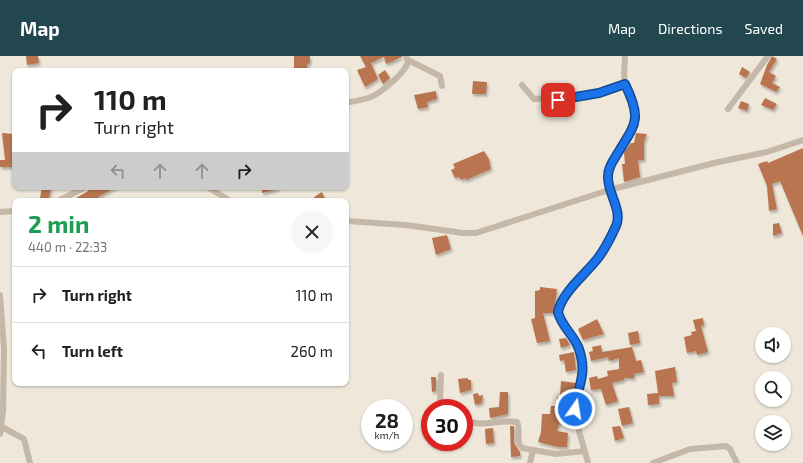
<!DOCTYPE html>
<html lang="en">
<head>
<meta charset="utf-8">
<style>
	:root { --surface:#fff; --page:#f6f6f6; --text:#202124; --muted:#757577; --line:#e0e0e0; --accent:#22474f }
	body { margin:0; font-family:"Exo 2",sans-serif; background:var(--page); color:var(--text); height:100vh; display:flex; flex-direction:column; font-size:15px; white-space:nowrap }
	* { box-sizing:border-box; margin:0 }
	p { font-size:13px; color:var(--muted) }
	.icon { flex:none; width:22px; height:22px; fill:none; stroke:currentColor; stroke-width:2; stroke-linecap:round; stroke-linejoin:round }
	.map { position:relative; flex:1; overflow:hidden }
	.side { position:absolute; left:12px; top:142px; width:337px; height:188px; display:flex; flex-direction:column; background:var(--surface); border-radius:8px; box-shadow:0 1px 3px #0004 }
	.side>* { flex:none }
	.banner { position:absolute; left:12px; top:12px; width:337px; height:122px; border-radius:8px; box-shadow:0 1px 3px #0004; background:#fff; color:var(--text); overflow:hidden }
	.fabs { position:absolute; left:755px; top:271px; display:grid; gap:8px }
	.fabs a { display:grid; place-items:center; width:36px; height:36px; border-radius:50%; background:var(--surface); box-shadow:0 1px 3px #0004; font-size:20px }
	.speed { position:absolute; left:361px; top:343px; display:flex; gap:8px; font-size:20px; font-weight:700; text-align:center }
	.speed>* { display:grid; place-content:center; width:52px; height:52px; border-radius:50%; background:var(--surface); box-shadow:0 1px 3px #0004; line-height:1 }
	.speed small { font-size:10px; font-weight:400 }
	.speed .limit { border:6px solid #d22; background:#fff; color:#111 }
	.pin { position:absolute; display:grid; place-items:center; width:34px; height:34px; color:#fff; margin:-17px; border-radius:8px; box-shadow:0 2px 6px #0006 }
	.me { position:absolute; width:44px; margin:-22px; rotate:13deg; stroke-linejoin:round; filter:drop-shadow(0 0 3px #0008) }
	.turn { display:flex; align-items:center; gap:14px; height:84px; padding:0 16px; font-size:18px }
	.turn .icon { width:52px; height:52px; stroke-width:2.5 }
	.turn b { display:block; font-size:28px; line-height:34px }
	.lanes { display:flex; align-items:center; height:38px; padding:0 16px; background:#0003; justify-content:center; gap:20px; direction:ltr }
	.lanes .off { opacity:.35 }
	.round { display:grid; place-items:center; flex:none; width:42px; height:42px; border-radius:21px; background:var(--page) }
	.headline { display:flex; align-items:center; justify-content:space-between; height:68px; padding:0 16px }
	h1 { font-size:24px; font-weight:700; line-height:30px; color:#1e9e55 }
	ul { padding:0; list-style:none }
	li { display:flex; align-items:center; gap:12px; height:56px; padding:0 16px; border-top:1px solid var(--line) }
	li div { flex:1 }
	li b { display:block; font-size:15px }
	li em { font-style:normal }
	header { display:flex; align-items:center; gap:24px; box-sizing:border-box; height:56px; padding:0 20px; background:var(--accent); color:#fff }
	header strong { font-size:19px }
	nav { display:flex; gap:22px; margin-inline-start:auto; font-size:14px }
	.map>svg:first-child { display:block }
</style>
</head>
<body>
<header>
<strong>Map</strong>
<nav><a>Map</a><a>Directions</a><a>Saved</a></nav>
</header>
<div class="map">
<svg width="803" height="407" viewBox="0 0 803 407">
	<defs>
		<filter id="shadow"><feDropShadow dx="1.5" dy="2.5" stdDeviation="1" flood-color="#0004"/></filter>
	</defs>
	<rect width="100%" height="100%" fill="#eee7da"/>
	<path fill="#b8744f" filter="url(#shadow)" d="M26 0H38L39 7 27 9Z
		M294 0H310V7H308L306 15H294Z
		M360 0H402V1L386 8 384 1 371 7 378 23 365 31 357 14 366 11Z
		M772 0 777 3 769 16 776 20 772 27 780 31 776 36 760 28 767 9Z
		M742 11 750 16 746 22 739 18Z
		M385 14 390 22 383 28 378 19Z
		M473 25 487 26 486 38H472Z
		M436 35 437 43 427 46 428 51 418 53 414 39Z
		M765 42 777 48 773 54 761 49Z
		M741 45 749 48 747 55 738 52Z
		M2 77 13 78 15 111H0V104H5Z
		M636 77 647 78 644 86V104H638L640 121 624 126 622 108H625L624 96 631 87H634Z
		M803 92V180L780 125 772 128 777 153 769 155 767 130 758 108 767 105 768 107Z
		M484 95 489 103 491 113 466 124 465 122 461 124 459 121 455 122 451 114 455 112 453 108Z
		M42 131H51L49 143 40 142Z
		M90 131H116L98 141 101 145H71L88 135Z
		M262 131H278V133L262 137Z
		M322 136 326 145H316L314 141Z
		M779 167 782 177 773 180V168Z
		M447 179 451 193 436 199 432 182Z
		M540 231 557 233 554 257H543L550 285 537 287 531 263 535 262V235L540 234Z
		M703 262 704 269 701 270 708 296 697 299 696 295 687 297 684 281 692 279 691 276 696 275 693 264Z
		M597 263 604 278 583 284 578 273Z
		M638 275 640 287 630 289 628 277Z
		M566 282 570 289 561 292 559 283Z
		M601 289 602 296 632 291 636 305 641 304 644 316 634 318V322H624V324L612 327 618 345 606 349 601 333 591 334 589 322 597 320 598 323 608 320 607 315 619 313V302L609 305 608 301 591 305 589 296 593 295 592 291Z
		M574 296 576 314 566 316 564 304 560 305 559 299Z
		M675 311 677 326 672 327 674 340H659V348L648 349 647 338 658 337 655 315Z
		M431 321H436V335L432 336Z
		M468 322V324H471V334L460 337 458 323Z
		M561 325 576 327 571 349 566 348 565 351 562 350V366L559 367 557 375 568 377 567 391H558L538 386 541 376 542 358H550L551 350H557V341H560Z
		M500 336H508V358L490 362 489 352 499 351Z
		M478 337 479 340 483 339 482 347 475 349 473 338Z
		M629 351 633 367 622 370 618 353Z
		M510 370H514V387L520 396V400L511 401Z
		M620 370 624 382 615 385 612 371Z
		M493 372 494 387 486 388 485 373Z"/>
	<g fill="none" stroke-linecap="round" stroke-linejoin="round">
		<path stroke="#c5b8a8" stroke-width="6" d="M408 4 440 20 442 30
			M522 29 534 43 550 42 561 44 599 37 625 28
			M346 47C354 45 363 44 371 41 382 36 405 17 408 6L406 0
			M728 53 768 0
			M207 131 231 145
			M58 145 86 131
			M0 156 15 155
			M346 165 406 169 463 177H476L609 134 714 107 767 96 803 84
			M0 239 4 293 3 355 0 378
			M441 319 440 345 444 352
			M464 364C482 372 498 363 517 366 521 374 515 385 522 392L556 398 585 395
			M2 371 24 383 30 407
			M530 407 533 394
			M588 407C584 389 576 372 575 353 575 335 586 325 581 302 577 284 561 273 558 256 563 235 585 219 598 203 605 194 614 179 617 168 622 151 606 136 608 118 610 100 629 88 634 71 639 52 630 44 625 27 623 18 625 9 625 0
			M653 407 690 393 726 390 730 393 737 407"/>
	</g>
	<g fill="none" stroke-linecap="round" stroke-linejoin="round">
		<defs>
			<path id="route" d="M558 44 599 37 625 28C643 65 635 68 616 100 612 106 608 113 608 120 607 137 623 154 616 170 611 181 605 193 598 202 586 218 562 236 558 256 561 270 574 279 579 293 588 320 577 330 575 353"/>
		</defs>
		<use href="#route" stroke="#114b97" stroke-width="10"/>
		<use href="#route" stroke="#1a73e8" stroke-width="7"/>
	</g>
</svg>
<div class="fabs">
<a><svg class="icon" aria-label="sound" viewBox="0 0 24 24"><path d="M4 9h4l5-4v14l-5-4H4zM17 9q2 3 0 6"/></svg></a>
<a><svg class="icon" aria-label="search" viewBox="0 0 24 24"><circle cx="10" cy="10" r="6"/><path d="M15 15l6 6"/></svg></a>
<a><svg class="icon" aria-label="layers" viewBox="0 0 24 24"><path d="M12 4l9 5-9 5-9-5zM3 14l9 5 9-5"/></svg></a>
</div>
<div class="speed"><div>28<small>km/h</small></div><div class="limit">30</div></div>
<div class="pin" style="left:558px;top:44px;background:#d93025"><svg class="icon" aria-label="arrive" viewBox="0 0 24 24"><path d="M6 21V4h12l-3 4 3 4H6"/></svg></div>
<svg class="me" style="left:575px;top:353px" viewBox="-20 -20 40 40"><circle r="17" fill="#1a73e8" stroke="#fff" stroke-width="3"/><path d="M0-11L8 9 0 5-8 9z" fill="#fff"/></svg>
<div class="banner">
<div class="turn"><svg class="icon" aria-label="right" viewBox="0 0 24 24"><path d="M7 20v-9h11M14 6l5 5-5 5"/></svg><div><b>110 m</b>Turn right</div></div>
<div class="lanes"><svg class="icon off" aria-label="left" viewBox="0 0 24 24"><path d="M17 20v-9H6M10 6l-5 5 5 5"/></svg><svg class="icon off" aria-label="ahead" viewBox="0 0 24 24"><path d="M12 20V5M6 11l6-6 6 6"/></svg><svg class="icon off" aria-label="ahead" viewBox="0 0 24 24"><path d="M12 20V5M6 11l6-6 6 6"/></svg><svg class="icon" aria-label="right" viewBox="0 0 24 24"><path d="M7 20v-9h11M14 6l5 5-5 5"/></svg></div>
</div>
<section class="side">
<div class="headline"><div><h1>2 min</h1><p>440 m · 22:33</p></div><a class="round"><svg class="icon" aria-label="close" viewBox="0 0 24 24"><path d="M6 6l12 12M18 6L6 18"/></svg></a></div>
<ul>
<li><svg class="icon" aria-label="right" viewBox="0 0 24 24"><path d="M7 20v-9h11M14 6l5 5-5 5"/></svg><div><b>Turn right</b></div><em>110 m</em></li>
<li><svg class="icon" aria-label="left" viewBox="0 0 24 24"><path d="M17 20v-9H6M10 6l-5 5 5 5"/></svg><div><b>Turn left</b></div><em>260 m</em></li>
</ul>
</section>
</div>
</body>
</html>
